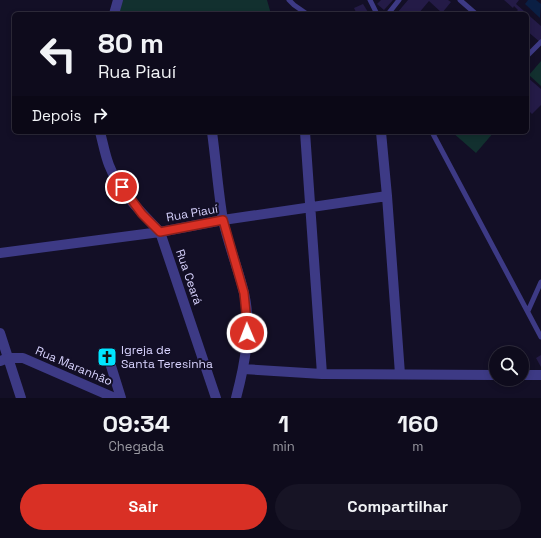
<!DOCTYPE html>
<html lang="pt">
<head>
<meta charset="utf-8">
<style>
	:root { --surface:#0e0b1c; --page:#171425; --text:#f1f3f6; --muted:#9b9ba3; --line:#2e2b3b; --accent:#d93025 }
	body { margin:0; font-family:"Space Grotesk",sans-serif; background:var(--page); color:var(--text); height:100vh; display:flex; flex-direction:column; font-size:15px; white-space:nowrap }
	* { box-sizing:border-box; margin:0 }
	p { font-size:13px; color:var(--muted) }
	.icon { flex:none; width:22px; height:22px; fill:none; stroke:currentColor; stroke-width:2; stroke-linecap:round; stroke-linejoin:round }
	.map { position:relative; height:398px; overflow:hidden }
	.drawer { display:flex; flex-direction:column; background:var(--surface); flex:1 }
	.drawer>* { flex:none }
	.hud { position:absolute; left:12px; top:12px; width:517px; height:122px; border-radius:6px; box-shadow:0 2px 6px #0003,0 0 0 1px var(--line); background:#0e0b1c; color:var(--text); overflow:hidden }
	.tools { position:absolute; left:489px; top:346px; display:grid; gap:8px }
	.tools a { display:grid; place-items:center; width:40px; height:40px; border-radius:50%; background:var(--surface); box-shadow:0 2px 6px #0003,0 0 0 1px var(--line); font-size:20px }
	.pin { position:absolute; display:grid; place-items:center; width:34px; height:34px; color:#fff; margin:-17px; border:2px solid #fff; border-radius:50%; box-shadow:0 1px 4px #0007 }
	.me { position:absolute; width:44px; margin:-22px; rotate:359deg; stroke-linejoin:round; filter:drop-shadow(0 0 3px #0008) }
	.turn { display:flex; align-items:center; gap:14px; height:84px; padding:0 20px; font-size:18px }
	.turn .icon { width:52px; height:52px; stroke-width:2.5 }
	.turn b { display:block; font-size:28px; line-height:34px }
	.then { display:flex; align-items:center; height:38px; padding:0 20px; background:#0003; gap:8px; font-size:15px }
	.eta { display:flex; justify-content:space-evenly; align-items:center; height:68px; text-align:center }
	.eta b { font-size:24px; font-weight:700; line-height:28px }
	.primary-button { display:flex; gap:8px; margin-top:auto; padding:8px 20px }
	.primary-button a { flex:1; height:46px; border-radius:24px; background:var(--accent); color:#fff; font-size:16px; font-weight:700; line-height:46px; text-align:center }
	.primary-button a+a { background:var(--page); color:var(--text) }
	.map>svg:first-child { display:block }
</style>
</head>
<body>
<div class="map">
<svg width="541" height="398" viewBox="0 0 541 398">
	<rect width="100%" height="100%" fill="#130f26"/>
	<path fill="#12302f" d="M115 0H267L271 14H112Z
		M541 61V86L529 75Z
		M452 132H494L476 153Z"/>
	<path fill="#0a1f44" d="M528 0H536L541 4 540 18 525 4Z"/>
	<path fill="#241b47" d="M381 0H393L384 10 377 4Z
		M408 0H448L451 2 442 13 429 1 418 14H398L397 13Z
		M504 0H519L516 4 541 26V40L540 42 527 31V14H514L518 10 514 6 513 8Z
		M363 4 368 12 363 14H357L354 8Z
		M527 77 541 89V105L532 114 527 109Z
		M541 355V367L536 358Z"/>
	<g fill="none" stroke-linecap="round" stroke-linejoin="round">
		<path stroke="#3d3a85" stroke-width="5" d="M289 0 294 5 307 14
			M370 0 377 14
			M460 0 476 14
			M388 14 399 0
			M527 56 541 42
			M432 132 541 337
			M528 311 541 282"/>
		<path stroke="#3d3a85" stroke-width="10" d="M114 14 118 0
			M100 132C103 143 105 155 109 165 119 191 141 212 160 232L216 398
			M212 132C216 161 218 191 223 220 228 244 238 268 244 293 252 328 245 364 236 398
			M305 132 322 374
			M381 132 387 196 400 374
			M0 253 160 232 223 220 387 196
			M0 333 21 398
			M111 366 121 398
			M244 369 322 374 496 375
			M522 375H541"/>
		<path stroke="#3d3a85" stroke-width="10" d="M0 361 8 358H23L115 398"/>
	</g>
	<g fill="none" stroke-linecap="round" stroke-linejoin="round">
		<defs>
			<path id="route" d="M122 187 142 214 160 232 223 220 244 293 246 313 247 333"/>
		</defs>
		<use href="#route" stroke="#8d1f18" stroke-width="10"/>
		<use href="#route" stroke="#d93025" stroke-width="7"/>
	</g>
	<defs>
		<symbol id="church-square" viewBox="-11 -11 22 22"><rect x="-9" y="-9" width="18" height="18" rx="4" fill="#00e5ff" stroke="#130f26"/><path d="M-1.2-6h2.4v3.5h3.3v2.4h-3.3V6h-2.4V-.1h-3.3v-2.4h3.3Z" fill="#111"/></symbol>
	</defs>
	<g fill-rule="evenodd">
		<use href="#church-square" x="96" y="346" width="22" height="22"/>
	</g>
	<g text-anchor="middle" stroke-width="4" stroke-linejoin="round" paint-order="stroke">
		<g font-size="12" fill="#d9d4ff" stroke="#130f26">
			<text transform="translate(192 213) rotate(-10)" y="4">Rua Piauí</text>
			<text transform="translate(189 277) rotate(71)" y="4">Rua Ceará</text>
			<text transform="translate(74 366) rotate(23)" y="4">Rua Maranhão</text>
		</g>
		<g font-size="12" fill="#d9d4ff" stroke="#130f26" text-anchor="start">
			<text x="121" y="354">Igreja de<tspan x="121" dy="14">Santa Teresinha</tspan></text>
		</g>
	</g>
</svg>
<div class="tools">
<a><svg class="icon" aria-label="search" viewBox="0 0 24 24"><circle cx="10" cy="10" r="6"/><path d="M15 15l6 6"/></svg></a>
</div>
<div class="pin" style="left:122px;top:187px;background:#d93025"><svg class="icon" aria-label="arrive" viewBox="0 0 24 24"><path d="M6 21V4h12l-3 4 3 4H6"/></svg></div>
<svg class="me" style="left:247px;top:333px" viewBox="-20 -20 40 40"><circle r="17" fill="#d93025" stroke="#fff" stroke-width="3"/><path d="M0-11L8 9 0 5-8 9z" fill="#fff"/></svg>
<div class="hud">
<div class="turn"><svg class="icon" aria-label="left" viewBox="0 0 24 24"><path d="M17 20v-9H6M10 6l-5 5 5 5"/></svg><div><b>80 m</b>Rua Piauí</div></div>
<div class="then">Depois<svg class="icon" aria-label="right" viewBox="0 0 24 24"><path d="M7 20v-9h11M14 6l5 5-5 5"/></svg></div>
</div>
</div>
<section class="drawer">
<div class="eta">
<div><b>09:34</b><p>Chegada</p></div>
<div><b>1</b><p>min</p></div>
<div><b>160</b><p>m</p></div>
</div>
<div class="primary-button"><a>Sair</a><a>Compartilhar</a></div>
</section>
</body>
</html>
